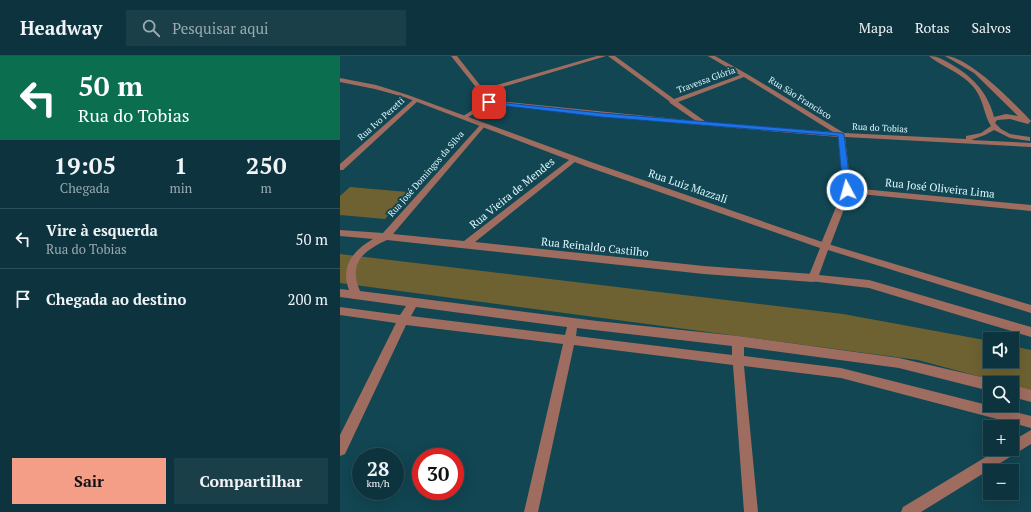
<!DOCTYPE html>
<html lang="pt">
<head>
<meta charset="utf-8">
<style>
	:root { --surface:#0d343e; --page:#1b3f49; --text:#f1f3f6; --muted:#9aaab0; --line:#2d4f58; --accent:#f49e87 }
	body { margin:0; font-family:"PT Serif",serif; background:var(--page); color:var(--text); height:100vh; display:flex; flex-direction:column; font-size:15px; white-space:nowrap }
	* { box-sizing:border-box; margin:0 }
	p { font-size:13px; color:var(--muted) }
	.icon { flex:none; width:22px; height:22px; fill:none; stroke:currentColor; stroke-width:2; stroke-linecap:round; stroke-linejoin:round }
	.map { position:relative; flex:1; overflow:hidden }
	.panel { display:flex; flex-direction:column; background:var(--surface); width:340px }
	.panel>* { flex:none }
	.banner { background:#0b6e4f; color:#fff; overflow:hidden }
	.controls { position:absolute; left:643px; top:276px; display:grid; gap:8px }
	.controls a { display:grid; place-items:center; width:36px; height:36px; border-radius:0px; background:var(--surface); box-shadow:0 4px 16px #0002,0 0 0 1px var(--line); font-size:20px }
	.speed { position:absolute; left:12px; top:392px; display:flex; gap:8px; font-size:20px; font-weight:700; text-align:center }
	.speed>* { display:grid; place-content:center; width:52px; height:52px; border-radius:50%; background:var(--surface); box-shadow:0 4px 16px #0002,0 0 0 1px var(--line); line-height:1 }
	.speed small { font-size:10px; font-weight:400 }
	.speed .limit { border:6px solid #d22; background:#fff; color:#111 }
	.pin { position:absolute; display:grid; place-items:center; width:34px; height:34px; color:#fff; margin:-17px; border-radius:8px; box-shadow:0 2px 6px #0006 }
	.me { position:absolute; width:44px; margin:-22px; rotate:354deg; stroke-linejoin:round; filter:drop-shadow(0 0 3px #0008) }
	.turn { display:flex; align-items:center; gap:14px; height:84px; padding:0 12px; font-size:18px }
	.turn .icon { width:52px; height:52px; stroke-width:2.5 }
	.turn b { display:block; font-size:28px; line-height:34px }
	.eta { display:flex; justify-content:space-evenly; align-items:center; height:68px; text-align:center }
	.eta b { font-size:24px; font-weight:700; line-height:28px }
	.cta { display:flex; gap:8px; margin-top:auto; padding:8px 12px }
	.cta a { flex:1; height:46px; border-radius:0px; background:var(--accent); color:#111; font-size:16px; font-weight:700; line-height:46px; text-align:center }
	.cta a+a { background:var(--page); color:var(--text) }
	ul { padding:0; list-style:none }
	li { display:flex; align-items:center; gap:12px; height:60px; padding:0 12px; border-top:1px solid var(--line) }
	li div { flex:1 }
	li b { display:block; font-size:15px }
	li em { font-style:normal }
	header { display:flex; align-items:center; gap:24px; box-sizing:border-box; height:56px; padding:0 20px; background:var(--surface); border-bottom:1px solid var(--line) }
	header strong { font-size:19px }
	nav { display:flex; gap:22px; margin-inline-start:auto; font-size:14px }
	.search { width:280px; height:36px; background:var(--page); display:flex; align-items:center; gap:10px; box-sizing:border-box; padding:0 14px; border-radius:0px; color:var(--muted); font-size:15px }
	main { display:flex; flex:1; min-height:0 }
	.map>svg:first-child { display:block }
</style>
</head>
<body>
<header>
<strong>Headway</strong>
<div class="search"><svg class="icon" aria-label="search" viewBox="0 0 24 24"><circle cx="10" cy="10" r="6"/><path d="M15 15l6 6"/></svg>Pesquisar aqui</div>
<nav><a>Mapa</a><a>Rotas</a><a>Salvos</a></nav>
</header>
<main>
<section class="panel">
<div class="banner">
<div class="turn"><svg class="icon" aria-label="left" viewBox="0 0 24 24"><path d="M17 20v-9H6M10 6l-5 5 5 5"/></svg><div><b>50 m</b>Rua do Tobias</div></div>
</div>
<div class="eta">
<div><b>19:05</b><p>Chegada</p></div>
<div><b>1</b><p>min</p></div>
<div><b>250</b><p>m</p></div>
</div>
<ul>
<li><svg class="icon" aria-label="left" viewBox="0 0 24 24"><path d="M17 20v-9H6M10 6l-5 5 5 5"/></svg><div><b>Vire à esquerda</b><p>Rua do Tobias</p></div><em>50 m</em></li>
<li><svg class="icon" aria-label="arrive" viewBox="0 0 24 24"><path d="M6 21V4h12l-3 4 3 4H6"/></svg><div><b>Chegada ao destino</b></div><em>200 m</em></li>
</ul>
<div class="cta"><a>Sair</a><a>Compartilhar</a></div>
</section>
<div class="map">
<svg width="691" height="456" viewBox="0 0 691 456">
	<rect width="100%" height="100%" fill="#114652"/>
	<path fill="#6e6232" d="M10 131 68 136 45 163 0 159V140Z
		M0 198 503 258 650 285V305H672V290L691 294V335L672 330V327H663L578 304 0 227Z"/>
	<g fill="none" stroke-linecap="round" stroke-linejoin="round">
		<path fill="#9f6d60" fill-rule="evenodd" d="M111 0H117L143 33 257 0H266L146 36 148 39 145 41 143 40Z
			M268 0H275L334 43 400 19 368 0H375L407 18 504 77 626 83V80L641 77 651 70C644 60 644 45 635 33 623 17 604 12 589 0 597 0 602 3 609 7 632 20 647 35 654 61L666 58 678 60 634 17 605 0C629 0 675 48 691 65L688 68 670 63 657 64 655 67 661 73 670 78 690 81V85L670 82 654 74 645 79 631 84 691 87V91L505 81 511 132 691 149V155L510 137 490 190 485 193 480 190 503 134 498 81 325 66 150 48 125 63 120 62 149 44 356 65 330 47 329 45ZM404 21 493 76 366 66 338 46Z
			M74 43 79 44 3 114H0V108Z
			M143 67 145 68V70L53 178 124 185 233 101 237 103 236 105 135 186 364 210 473 218 476 219 478 222 476 225 473 226 364 218 47 184C23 195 8 207 20 235L257 265 398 280 559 302 650 323 655 327H650V335L559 312 404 291V300L501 312 691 360V372L501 322 404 310 418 456H404L393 309 234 289 198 456H184L223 288 66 269 5 398 0 400V379L56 267 0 259V251L60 259 66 250 0 241V233L9 234C0 211 13 194 33 183L0 180V174L43 177 141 68ZM76 251 227 271 225 279 71 260ZM237 272 392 290V299L236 280Z
			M672 329 691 334V346L672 341Z
			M691 374V388L581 456H561L563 451 659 393H672V385Z"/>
		<path fill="#9f6d60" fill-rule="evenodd" d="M0 22 36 29 68 39 251 106 488 188 691 249V257L488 194 479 219 529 224 691 271V281L529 232 470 225 468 222 480 192 245 110 64 41 35 33 0 26Z"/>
	</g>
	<path fill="#1a73e8" stroke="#114b97" d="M147 45 261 57 501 77 504 78 511 134 507 136 503 134 498 80 261 61 149 48H147Z"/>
	<g text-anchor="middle" stroke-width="4" stroke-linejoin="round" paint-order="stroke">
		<g font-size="9" fill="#ddf7fe" stroke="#114652">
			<text transform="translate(366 24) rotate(-20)" y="3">Travessa Glória</text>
			<text transform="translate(460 42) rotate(32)" y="3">Rua São Francisco</text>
			<text transform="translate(41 63) rotate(-42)" y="3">Rua Ivo Peretti</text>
			<text transform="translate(540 72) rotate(3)" y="3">Rua do Tobias</text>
			<text transform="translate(86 118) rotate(-49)" y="3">Rua José Domingos da Silva</text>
		</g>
		<g font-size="11" fill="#ddf7fe" stroke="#114652">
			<text transform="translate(348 130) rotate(19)" y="4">Rua Luiz Mazzali</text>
			<text transform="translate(600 132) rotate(6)" y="4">Rua José Oliveira Lima</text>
			<text transform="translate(172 137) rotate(-39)" y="4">Rua Vieira de Mendes</text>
			<text transform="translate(255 191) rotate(6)" y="4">Rua Reinaldo Castilho</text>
		</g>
	</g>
</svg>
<div class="controls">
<a><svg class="icon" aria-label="sound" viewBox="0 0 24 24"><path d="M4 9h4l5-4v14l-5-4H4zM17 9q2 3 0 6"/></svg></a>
<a><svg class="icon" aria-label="search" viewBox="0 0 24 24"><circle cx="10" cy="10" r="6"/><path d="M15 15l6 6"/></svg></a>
<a>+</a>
<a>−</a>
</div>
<div class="speed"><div>28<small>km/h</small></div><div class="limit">30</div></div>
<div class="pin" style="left:149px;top:46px;background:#d93025"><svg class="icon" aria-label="arrive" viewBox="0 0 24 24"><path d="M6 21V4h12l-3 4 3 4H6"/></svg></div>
<svg class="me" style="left:507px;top:134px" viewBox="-20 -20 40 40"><circle r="17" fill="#1a73e8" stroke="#fff" stroke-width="3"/><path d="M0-11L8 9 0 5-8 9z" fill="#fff"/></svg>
</div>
</main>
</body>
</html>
